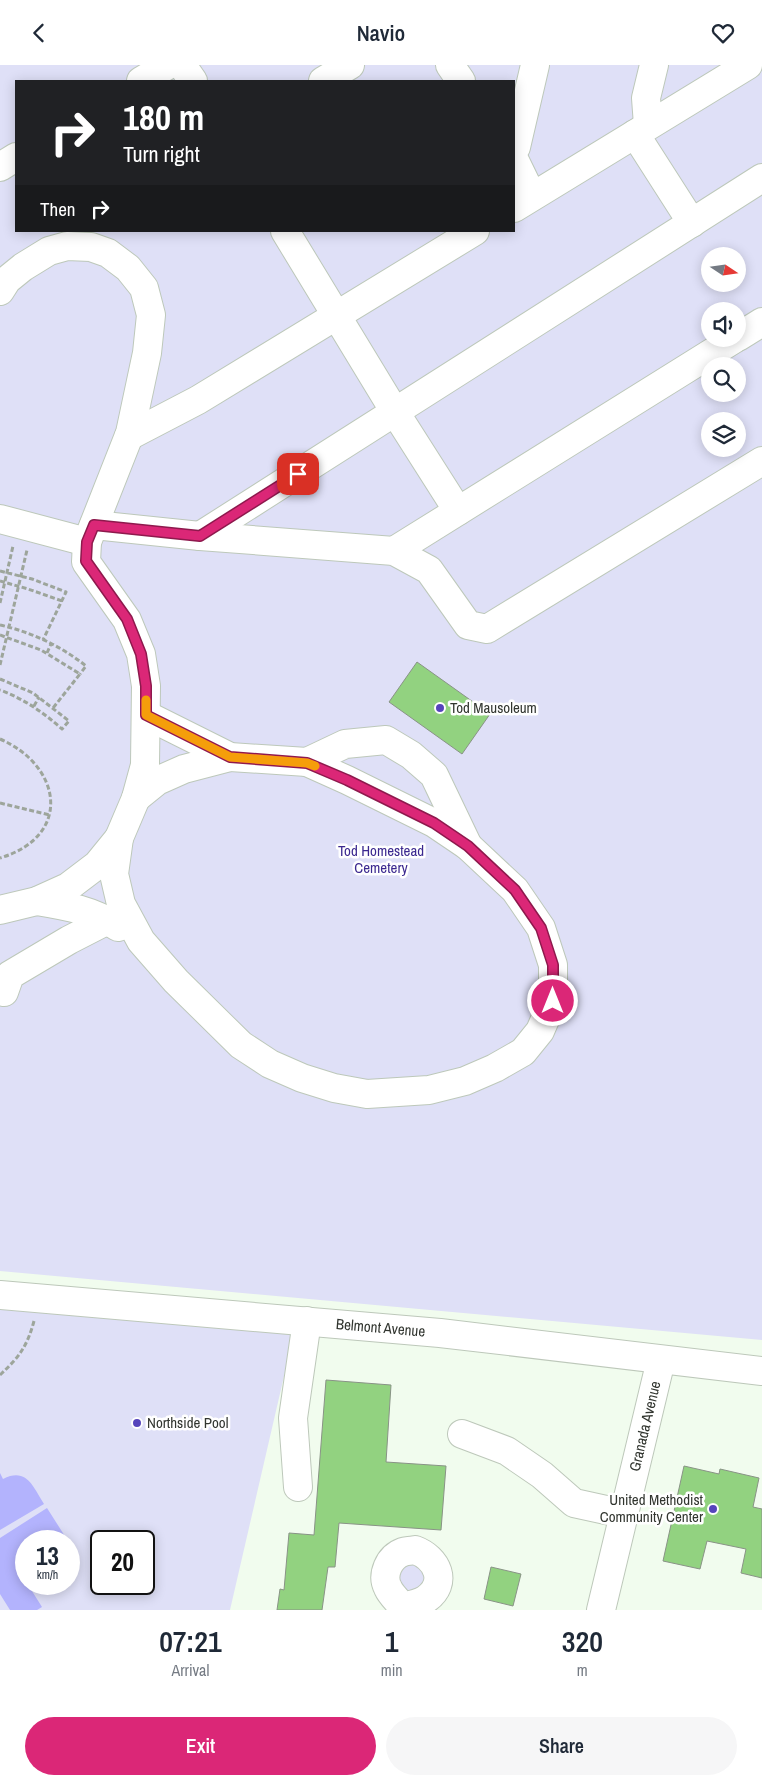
<!DOCTYPE html>
<html lang="en">
<head>
<meta charset="utf-8">
<style>
	:root { --surface:#fff; --page:#f6f6f7; --text:#1f2937; --muted:#747a83; --accent:#db2777 }
	body { margin:0; font-family:"Archivo Narrow",sans-serif; background:var(--page); color:var(--text); height:100vh; display:flex; flex-direction:column; font-size:19px; white-space:nowrap }
	* { box-sizing:border-box; margin:0 }
	p { font-size:16px; color:var(--muted) }
	.icon { flex:none; width:28px; height:28px; fill:none; stroke:currentColor; stroke-width:2; stroke-linecap:round; stroke-linejoin:round }
	.map { position:relative; height:1545px; overflow:hidden }
	.sheet { display:flex; flex-direction:column; background:var(--surface); flex:1 }
	.sheet>* { flex:none }
	.banner { position:absolute; left:15px; top:15px; width:500px; height:152px; border-radius:0px; box-shadow:0 2px 12px #0003; background:#202124; color:#fff; overflow:hidden }
	.needle { width:32px; rotate:103deg }
	.controls { position:absolute; left:701px; top:182px; display:grid; gap:10px }
	.controls a { display:grid; place-items:center; width:45px; height:45px; border-radius:50%; background:var(--surface); box-shadow:0 2px 12px #0003; font-size:25px }
	.speed { position:absolute; left:15px; top:1465px; display:flex; gap:10px; font-size:25px; font-weight:700; text-align:center }
	.speed>* { display:grid; place-content:center; width:65px; height:65px; border-radius:50%; background:var(--surface); box-shadow:0 2px 12px #0003; line-height:1 }
	.speed small { font-size:12px; font-weight:400 }
	.speed .limit { border:2px solid #111; border-radius:8px; background:#fff; color:#111 }
	.pin { position:absolute; display:grid; place-items:center; width:42px; height:42px; color:#fff; margin:-21px; border-radius:10px; box-shadow:0 2px 8px #0006 }
	.me { position:absolute; width:55px; margin:-28px; rotate:0deg; stroke-linejoin:round; filter:drop-shadow(0 0 4px #0008) }
	.turn { display:flex; align-items:center; gap:18px; height:105px; padding:0 25px; font-size:22px }
	.turn .icon { width:65px; height:65px; stroke-width:2.5 }
	.turn b { display:block; font-size:35px; line-height:42px }
	.then { display:flex; align-items:center; height:48px; padding:0 25px; background:#0003; gap:10px; font-size:19px }
	.eta { display:flex; justify-content:space-evenly; align-items:center; height:85px; text-align:center }
	.eta b { font-size:30px; font-weight:600; line-height:35px }
	.primary-button { display:flex; gap:10px; margin-top:auto; padding:10px 25px }
	.primary-button a { flex:1; height:58px; border-radius:30px; background:var(--accent); color:#fff; font-size:20px; font-weight:600; line-height:58px; text-align:center }
	.primary-button a+a { background:var(--page); color:var(--text) }
	header { display:flex; justify-content:space-between; align-items:center; height:65px; padding:0 25px; background:var(--surface); font-size:22px; font-weight:600 }
	.map>svg:first-child { display:block }
</style>
</head>
<body>
<header><svg class="icon" aria-label="back" viewBox="0 0 24 24"><path d="M15 5l-7 7 7 7"/></svg>Navio<svg class="icon" aria-label="heart" viewBox="0 0 24 24"><path d="M12 20l-8-8c-3-5 5-10 8-4 3-6 11-1 8 4z"/></svg></header>
<div class="map">
<svg width="762" height="1545" viewBox="0 0 762 1545">
	<rect width="100%" height="100%" fill="#f1fcee"/>
	<path fill="#dfe0f7" fill-rule="evenodd" d="M0 0H762V1275L0 1206ZM16 16H514V166H16ZM710 191H738V219H710ZM710 246H738V274H710ZM710 301H738V329H710ZM710 356H738V384H710Z
		M0 1230 297 1255 230 1545H0ZM26 1476H69V1519H26ZM101 1476H144V1519H101Z
		M394 1492 438 1506 403 1542Z"/>
	<path fill="#b3b3fd" d="M0 1408 3 1414C27 1402 33 1422 44 1439L0 1465Z
		M47 1443 68 1476H26L25 1515 42 1542 37 1545H10L0 1529V1473Z"/>
	<path fill="#92d280" stroke="#899386" d="M417 597 490 649 462 689 389 637Z
		M326 1315 391 1320 386 1397 446 1401 441 1465 339 1458 335 1502H328L322 1545H277L280 1524 284 1525 289 1468 314 1470Z
		M684 1401 719 1409 720 1404 759 1413 753 1442 762 1444V1513L741 1508 746 1484 707 1476 700 1504 663 1496Z
		M491 1502 521 1509 513 1541 484 1534Z"/>
	<g fill="none" stroke-linecap="round" stroke-linejoin="round">
		<defs>
			<g id="minor">
				<path d="M182 0 193 16"/>
				<path d="M450 0 461 16"/>
				<path d="M141 16 168 0"/>
				<path d="M323 16 350 0"/>
				<path d="M648 60 646 33 654 0"/>
				<path d="M635 69 692 158"/>
				<path d="M514 85 516 82 535 0"/>
				<path d="M514 94 532 131"/>
				<path d="M0 102 16 92"/>
				<path d="M514 143 748 0"/>
				<path d="M285 166 395 347 458 446"/>
				<path d="M0 226 7 215 23 202 49 186 67 181 91 182 108 188 128 203 144 223 151 250 147 288 130 368 87 477 86 497 127 555 141 589 146 621 145 700 136 733 119 773 97 800 68 822 37 836 0 845"/>
				<path d="M738 272 762 257"/>
				<path d="M129 371 198 335 475 166"/>
				<path d="M0 454 87 477"/>
				<path d="M94 460 200 471 394 486 429 505 468 560 487 564 762 396"/>
				<path d="M200 471 762 113"/>
				<path d="M394 486 734 274"/>
				<path d="M307 697 345 679 386 675 411 690 434 710 468 781"/>
				<path d="M136 733 157 716 184 704 230 692"/>
				<path d="M119 773 114 809 121 839 141 876 176 916 241 980 270 999 302 1013 334 1023 367 1029 429 1025 465 1016 495 1003 523 987 540 966 553 936V900L541 863 515 825 468 781 434 758 347 715 307 697 230 692 146 650"/>
				<path d="M37 836C67 841 92 845 118 862"/>
				<path d="M4 927 10 910 69 875 108 855"/>
				<path d="M462 1369 507 1386 542 1410 574 1438 624 1449"/>
				<path d="M298 1422 293 1353 307 1256"/>
				<path d="M415 1485C437 1493 449 1518 426 1534 420 1538 411 1540 403 1542 398 1536 391 1530 388 1523 381 1510 389 1492 403 1487 406 1486 411 1486 415 1485Z"/>
				<path id="s1" d="M601 1545 661 1295"/>
			</g>
			<g id="major">
				<path id="s2" d="M0 1230 440 1268 762 1306"/>
			</g>
		</defs>
		<use href="#minor" stroke="#bdc8ba" stroke-width="30"/>
		<use href="#major" stroke="#bdc8ba" stroke-width="30"/>
		<path stroke="#9da59b" stroke-width="3" stroke-dasharray="5 2.5" stroke-linecap="butt" d="M0 506 32 514 66 527 43 575
			M0 516 28 524 62 536
			M0 538 13 481
			M0 560C31 567 61 581 86 601L80 609
			M0 570 41 585 80 609 53 643
			M47 588 51 579
			M0 600 27 485
			M0 614 33 628 69 656 62 664C43 647 24 634 0 625
			M34 641 39 632
			M0 674C62 701 73 771 0 793
			M0 738 50 750
			M0 1310C19 1292 27 1282 34 1256"/>
		<use href="#minor" stroke="#fff" stroke-width="28"/>
		<use href="#major" stroke="#fff" stroke-width="28"/>
	</g>
	<g fill="none" stroke-linecap="round" stroke-linejoin="round">
		<defs>
			<path id="route" d="M298 409 200 471 94 460 87 477 86 496 127 554 141 589 146 621V650L230 692 307 698 347 715 434 758 468 781 515 825 541 863 553 900V936"/>
		</defs>
		<use href="#route" stroke="#8e194d" stroke-width="12"/>
		<use href="#route" stroke="#db2777" stroke-width="9"/>
		<path stroke="#f59e0b" stroke-width="9" d="M146 635V650L230 692 307 698 315 701"/>
	</g>
	<g fill="#5644bc" stroke="#fff" stroke-width="2">
		<circle cx="440" cy="643" r="5"/>
		<circle cx="137" cy="1358" r="5"/>
		<circle cx="713" cy="1444" r="5"/>
	</g>
	<g text-anchor="middle" stroke-width="5" stroke-linejoin="round" paint-order="stroke">
		<g font-size="15" fill="#31352f" stroke="#fff" text-anchor="start">
			<text x="450" y="648">Tod Mausoleum</text>
			<text x="147" y="1363">Northside Pool</text>
			<text x="703" y="1440" text-anchor="end">United Methodist<tspan x="703" dy="17">Community Center</tspan></text>
		</g>
		<g font-size="15" fill="#3b288f" stroke="#fff">
			<text x="381" y="791">Tod Homestead<tspan x="381" dy="17">Cemetery</tspan></text>
		</g>
		<g font-size="15" fill="#31352f" stroke="#fff">
			<text dy="5" stroke="none"><textPath href="#s2" startOffset="382">Belmont Avenue</textPath></text>
			<text dy="5" stroke="none"><textPath href="#s1" startOffset="189">Granada Avenue</textPath></text>
		</g>
	</g>
</svg>
<div class="controls">
<a><svg class="needle" viewBox="-14 -14 28 28"><path d="M0-13l5 13h-10z" fill="#e53935"/><path d="M0 13l5-13h-10z" fill="#747a83"/></svg></a>
<a><svg class="icon" aria-label="sound" viewBox="0 0 24 24"><path d="M4 9h4l5-4v14l-5-4H4zM17 9q2 3 0 6"/></svg></a>
<a><svg class="icon" aria-label="search" viewBox="0 0 24 24"><circle cx="10" cy="10" r="6"/><path d="M15 15l6 6"/></svg></a>
<a><svg class="icon" aria-label="layers" viewBox="0 0 24 24"><path d="M12 4l9 5-9 5-9-5zM3 14l9 5 9-5"/></svg></a>
</div>
<div class="speed"><div>13<small>km/h</small></div><div class="limit">20</div></div>
<div class="pin" style="left:298px;top:409px;background:#d93025"><svg class="icon" aria-label="arrive" viewBox="0 0 24 24"><path d="M6 21V4h12l-3 4 3 4H6"/></svg></div>
<svg class="me" style="left:553px;top:936px" viewBox="-20 -20 40 40"><circle r="17" fill="#db2777" stroke="#fff" stroke-width="3"/><path d="M0-11L8 9 0 5-8 9z" fill="#fff"/></svg>
<div class="banner">
<div class="turn"><svg class="icon" aria-label="right" viewBox="0 0 24 24"><path d="M7 20v-9h11M14 6l5 5-5 5"/></svg><div><b>180 m</b>Turn right</div></div>
<div class="then">Then<svg class="icon" aria-label="right" viewBox="0 0 24 24"><path d="M7 20v-9h11M14 6l5 5-5 5"/></svg></div>
</div>
</div>
<section class="sheet">
<div class="eta">
<div><b>07:21</b><p>Arrival</p></div>
<div><b>1</b><p>min</p></div>
<div><b>320</b><p>m</p></div>
</div>
<div class="primary-button"><a>Exit</a><a>Share</a></div>
</section>
</body>
</html>
